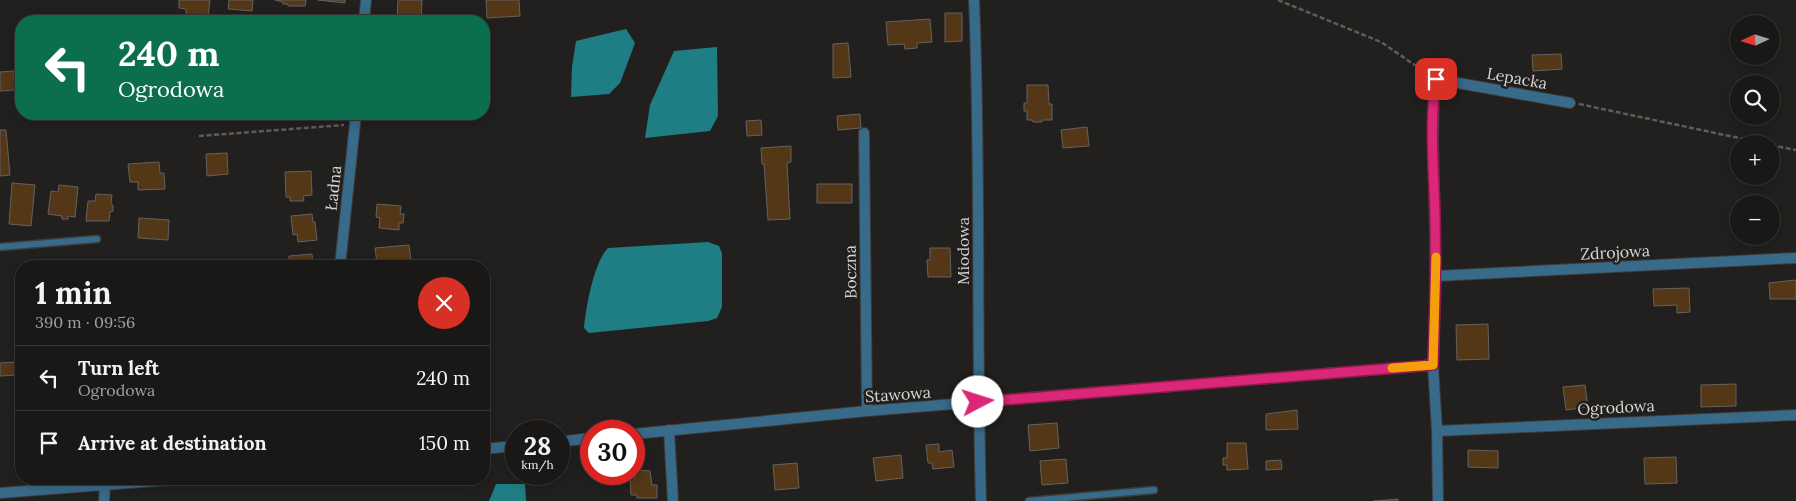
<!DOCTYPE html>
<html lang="en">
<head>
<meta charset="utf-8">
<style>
	:root { --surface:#1a1816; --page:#23211f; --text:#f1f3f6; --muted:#9fa0a1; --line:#383735 }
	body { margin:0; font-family:Lora,serif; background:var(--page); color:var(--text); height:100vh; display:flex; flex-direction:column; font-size:19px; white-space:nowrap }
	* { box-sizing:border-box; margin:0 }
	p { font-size:16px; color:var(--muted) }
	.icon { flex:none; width:28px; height:28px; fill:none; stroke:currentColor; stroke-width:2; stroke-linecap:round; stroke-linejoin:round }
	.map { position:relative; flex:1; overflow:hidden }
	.sheet { position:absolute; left:15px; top:260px; width:475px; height:225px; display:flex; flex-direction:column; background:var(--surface); border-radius:20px; box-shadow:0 2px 12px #0003,0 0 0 1px var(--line) }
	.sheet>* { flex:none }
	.hud { position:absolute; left:15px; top:15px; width:475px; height:105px; border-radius:20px; box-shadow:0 2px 12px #0003,0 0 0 1px var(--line); background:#0b6e4f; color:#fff; overflow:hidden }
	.needle { width:32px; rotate:266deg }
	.fabs { position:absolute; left:1730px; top:15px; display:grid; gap:10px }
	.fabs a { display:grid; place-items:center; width:50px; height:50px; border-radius:50%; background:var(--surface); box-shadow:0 2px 12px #0003,0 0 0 1px var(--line); font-size:25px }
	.speed { position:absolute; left:505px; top:420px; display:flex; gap:10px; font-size:25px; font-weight:700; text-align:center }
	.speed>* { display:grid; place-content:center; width:65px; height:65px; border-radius:50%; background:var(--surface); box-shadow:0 2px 12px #0003,0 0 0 1px var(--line); line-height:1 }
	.speed small { font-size:12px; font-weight:400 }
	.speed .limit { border:8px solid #d22; background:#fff; color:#111 }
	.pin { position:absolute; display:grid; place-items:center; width:42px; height:42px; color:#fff; margin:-21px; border-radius:10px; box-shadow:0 2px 8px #0006 }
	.me { position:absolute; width:55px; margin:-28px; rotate:85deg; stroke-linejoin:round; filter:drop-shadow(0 0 4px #0008) }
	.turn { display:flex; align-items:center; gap:18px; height:105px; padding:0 20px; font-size:22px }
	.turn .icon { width:65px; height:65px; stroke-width:2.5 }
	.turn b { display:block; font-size:35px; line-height:42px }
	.round { display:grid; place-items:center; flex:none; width:52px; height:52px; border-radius:26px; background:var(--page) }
	.overview { display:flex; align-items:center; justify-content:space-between; height:85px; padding:0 20px }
	h1 { font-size:30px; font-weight:700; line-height:38px }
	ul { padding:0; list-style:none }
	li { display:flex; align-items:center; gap:15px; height:65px; padding:0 20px; border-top:1px solid var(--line) }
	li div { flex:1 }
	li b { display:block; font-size:19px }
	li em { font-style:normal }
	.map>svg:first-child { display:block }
</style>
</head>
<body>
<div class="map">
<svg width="1796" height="501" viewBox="0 0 1796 501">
	<rect width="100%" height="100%" fill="#22201e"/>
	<path fill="#1f7e83" d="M626 29 635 43 620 83 609 94 571 97 572 67 576 41Z
		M717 47 718 116 710 131 645 138 650 105 674 51Z
		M708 242 719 246 722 253V307L717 318 708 321 589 333 584 328C586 307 594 262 608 248Z
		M496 484H525L526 501H489Z"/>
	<path fill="#543716" stroke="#646260" d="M179 0H210L208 17 186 15V9L179 8Z
		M229 0H253L252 11 228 9Z
		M275 0H306L305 6H288V4H283V2Z
		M318 0H345V3Z
		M398 0H422L421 20 397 19Z
		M486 0H519L520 16 487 18Z
		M945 13H962V41L945 42Z
		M930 19 932 42 917 43V48L905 49 904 44 888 45 886 22Z
		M848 43 851 77 833 78V44Z
		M1561 54 1562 69 1533 71 1532 55Z
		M14 71 15 90 0 91V72Z
		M1027 85H1048L1049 104H1052V120H1042V122H1033L1032 120H1027V111H1024V103H1027Z
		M860 114 861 128 838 130 837 116Z
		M761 120 762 135 747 136 746 121Z
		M1087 127 1089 146 1063 148 1061 130Z
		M0 130H6L10 175 0 176Z
		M791 146V162L787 163 790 219 768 220 764 164H762L761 148Z
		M227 153 228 174 207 176 206 154Z
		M159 162 160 173H164L165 189 138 190V182H130L128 164Z
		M311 171 312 195 303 196 304 201H290V197H286L285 172Z
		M12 183 35 185 31 226 9 224Z
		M817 184H852V203H817Z
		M59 185 78 187 75 217 68 216V219H62V216L48 214 51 191 58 192Z
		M96 194 112 195 111 203 113 206V211L110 212 109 221H86L88 201H95Z
		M377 204 401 206 400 214H404L403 223H399V230L379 228 380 218 376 217Z
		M312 214 313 222H315L317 240 298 242 297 234 293 235 291 216Z
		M139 218 169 220 168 240 138 238Z
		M409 245 411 261H401V266H384V262L377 263 375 248Z
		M930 248H950L951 277H928L927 260H930Z
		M312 254 313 266H290L289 256Z
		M186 262V266H164V264Z
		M1796 280V299H1770L1769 283Z
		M1689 288 1690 312 1677 313V305L1654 306 1653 289Z
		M1488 324 1489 359 1457 360 1456 325Z
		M16 362 17 375 0 376V363Z
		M1736 384V406L1701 407V385Z
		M1585 385 1588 407 1566 410 1563 387Z
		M1297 410 1298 429 1266 430V414Z
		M1057 423 1059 448 1030 451 1028 425Z
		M1227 443H1246L1248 469 1227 470V465H1223V458H1227Z
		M939 444V452L952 450 954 467 933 469 932 463H928L926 445Z
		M1468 450 1498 451V468L1468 467Z
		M901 455 903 478 876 481 873 458Z
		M1676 457 1677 483 1645 484 1644 458Z
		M1066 459 1068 483 1042 485 1040 461Z
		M1281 460 1282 469 1266 470V461Z
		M797 463 799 488 775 490 773 465Z
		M638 470 650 471 652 485H657V498H637V495H631L630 478H635V471Z
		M1398 499V501H1374Z"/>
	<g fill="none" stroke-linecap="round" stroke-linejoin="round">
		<defs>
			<path id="service" d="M0 247 97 239
				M1029 501 1154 490"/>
			<path id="minor" d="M974 0C981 167 976 334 981 501
				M364 21 366 0
				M864 133 867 411
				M340 266 356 114
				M1436 276 1795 258
				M669 430 673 501
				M1437 431 1796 415
				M634 434 867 411 1433 365
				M559 442 591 438
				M484 449 516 446
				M0 493 181 479
				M104 501 105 486
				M1438 501 1437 431 1433 365 1436 276 1433 140 1434 92 1436 79 1570 103"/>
		</defs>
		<use href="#service" stroke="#3f3d3b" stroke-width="9"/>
		<use href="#minor" stroke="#3f3d3b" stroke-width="12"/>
		<path stroke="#5f5d5b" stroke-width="2.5" stroke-dasharray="5 2.5" stroke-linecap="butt" d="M1278 0 1381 42 1428 74
			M1579 104 1767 144
			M199 136 344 125
			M1771 145 1796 150"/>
		<use href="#service" stroke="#386a8a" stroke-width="6"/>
		<use href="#minor" stroke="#386a8a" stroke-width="10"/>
	</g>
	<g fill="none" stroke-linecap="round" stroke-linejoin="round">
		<defs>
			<path id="route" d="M978 402 1433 365C1435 315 1436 266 1435 216 1434 171 1429 124 1436 79"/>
		</defs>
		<use href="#route" stroke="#8e194d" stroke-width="12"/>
		<use href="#route" stroke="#db2777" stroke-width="9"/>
		<path stroke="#f59e0b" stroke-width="9" d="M1392 368 1433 365 1436 257"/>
	</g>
	<g text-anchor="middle" stroke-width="5" stroke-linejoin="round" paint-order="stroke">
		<g font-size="16" fill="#d7d6d5" stroke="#22201e">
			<text transform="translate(1517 78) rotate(10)" y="6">Lepacka</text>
			<text transform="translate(333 188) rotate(-84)" y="6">Ładna</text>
			<text transform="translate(963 251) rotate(-90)" y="6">Miodowa</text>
			<text transform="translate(1615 252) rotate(-3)" y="6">Zdrojowa</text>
			<text transform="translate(850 272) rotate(-91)" y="6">Boczna</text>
			<text transform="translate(898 394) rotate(-4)" y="6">Stawowa</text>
			<text transform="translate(1616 407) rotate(-3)" y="6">Ogrodowa</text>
		</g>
	</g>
</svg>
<div class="fabs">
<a><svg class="needle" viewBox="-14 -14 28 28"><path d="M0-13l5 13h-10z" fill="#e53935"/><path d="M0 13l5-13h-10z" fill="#9fa0a1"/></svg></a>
<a><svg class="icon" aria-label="search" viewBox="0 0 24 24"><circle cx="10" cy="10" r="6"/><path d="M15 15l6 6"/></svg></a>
<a>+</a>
<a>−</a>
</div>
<div class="speed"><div>28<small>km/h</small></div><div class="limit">30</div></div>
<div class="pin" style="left:1436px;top:79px;background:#d93025"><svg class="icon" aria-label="arrive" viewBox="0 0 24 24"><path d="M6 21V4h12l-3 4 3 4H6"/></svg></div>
<svg class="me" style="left:978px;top:402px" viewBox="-20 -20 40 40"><circle r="19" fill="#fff"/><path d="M0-13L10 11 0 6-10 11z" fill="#db2777"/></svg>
<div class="hud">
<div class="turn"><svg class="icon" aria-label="left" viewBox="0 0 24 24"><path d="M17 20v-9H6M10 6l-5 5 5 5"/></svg><div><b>240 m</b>Ogrodowa</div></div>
</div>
<section class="sheet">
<div class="overview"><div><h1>1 min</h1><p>390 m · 09:56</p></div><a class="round" style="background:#d93025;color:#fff"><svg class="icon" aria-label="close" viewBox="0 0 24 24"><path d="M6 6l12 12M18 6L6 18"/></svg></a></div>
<ul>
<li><svg class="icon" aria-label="left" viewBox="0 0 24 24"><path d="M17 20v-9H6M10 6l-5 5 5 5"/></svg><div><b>Turn left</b><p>Ogrodowa</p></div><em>240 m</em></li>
<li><svg class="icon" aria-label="arrive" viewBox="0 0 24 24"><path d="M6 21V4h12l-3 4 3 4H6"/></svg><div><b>Arrive at destination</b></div><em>150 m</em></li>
</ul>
</section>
</div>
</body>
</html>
